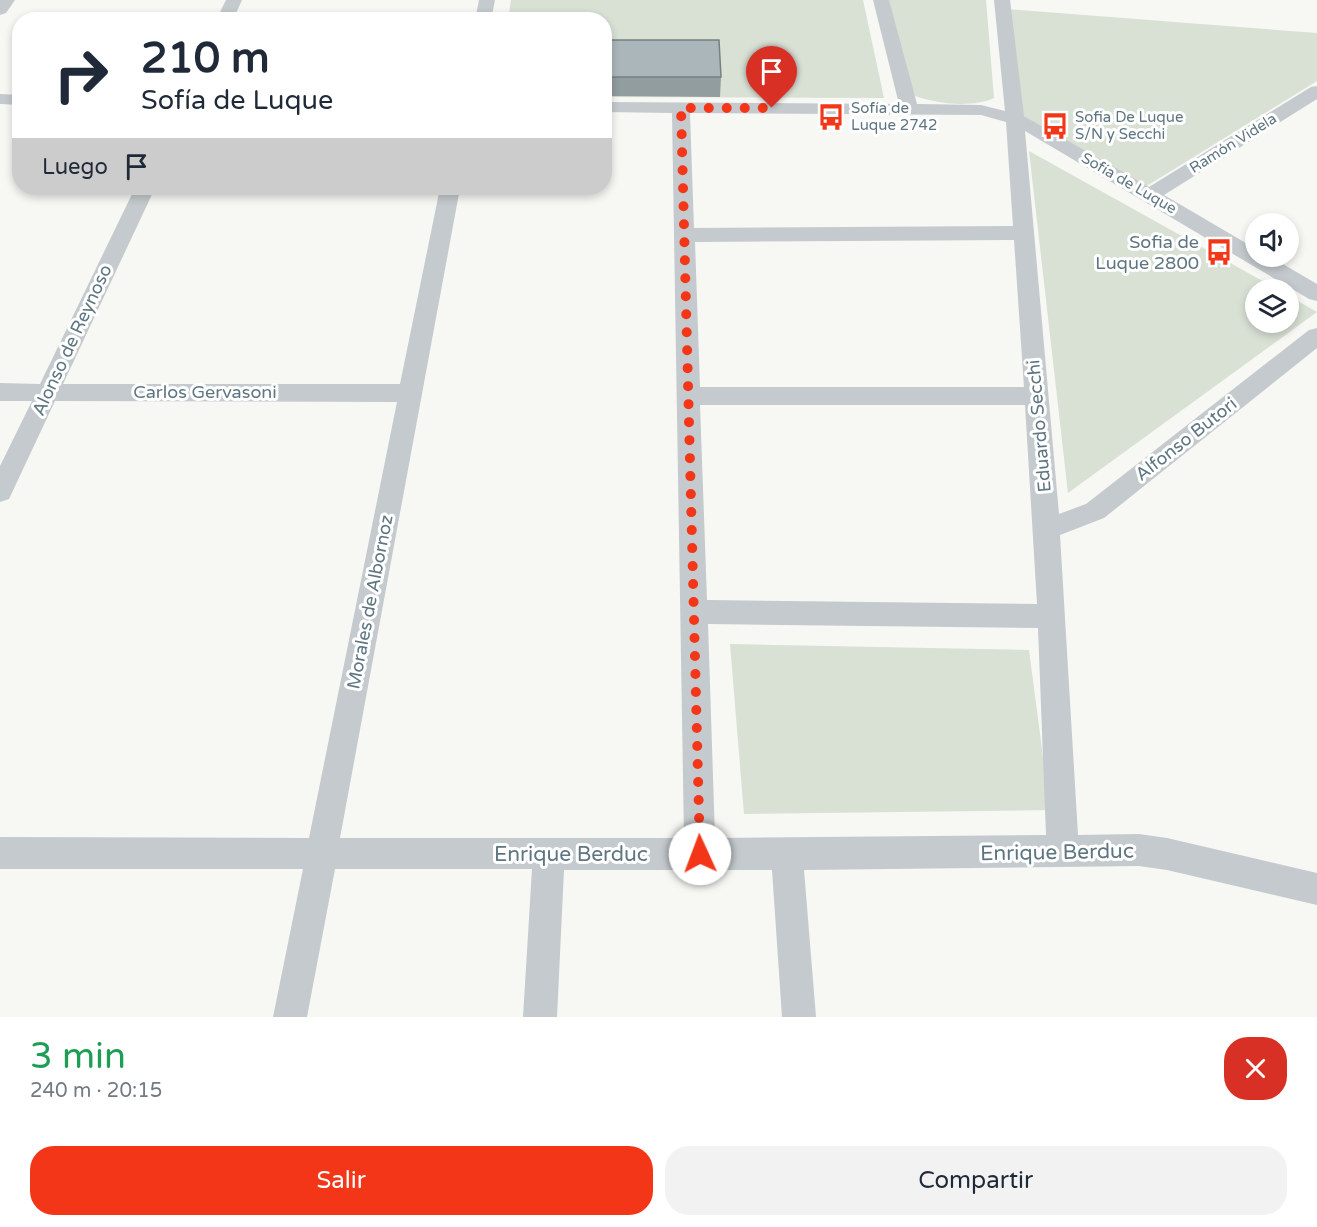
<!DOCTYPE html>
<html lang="es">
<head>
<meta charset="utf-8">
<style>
	:root { --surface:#fff; --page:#f2f2f3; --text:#1f2937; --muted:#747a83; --accent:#f33618 }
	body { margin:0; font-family:"Varela Round",sans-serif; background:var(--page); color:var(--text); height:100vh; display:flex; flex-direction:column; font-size:22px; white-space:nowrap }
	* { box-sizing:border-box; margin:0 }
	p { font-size:20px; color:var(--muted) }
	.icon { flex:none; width:33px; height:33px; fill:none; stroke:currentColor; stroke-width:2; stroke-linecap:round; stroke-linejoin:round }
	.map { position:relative; height:1017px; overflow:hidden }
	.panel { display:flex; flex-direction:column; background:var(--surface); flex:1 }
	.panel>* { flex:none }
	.guide { position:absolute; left:12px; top:12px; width:600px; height:183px; border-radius:24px; box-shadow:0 3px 9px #0003; background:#fff; color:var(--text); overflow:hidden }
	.tools { position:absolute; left:1245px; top:213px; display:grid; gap:12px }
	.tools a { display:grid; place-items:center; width:54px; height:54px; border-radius:50%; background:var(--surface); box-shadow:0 3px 9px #0003; font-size:30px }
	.pin { position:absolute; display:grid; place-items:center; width:51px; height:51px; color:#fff; margin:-62px -26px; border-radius:50% 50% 50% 0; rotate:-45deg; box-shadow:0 0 6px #0007 }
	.pin .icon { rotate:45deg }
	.me { position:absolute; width:66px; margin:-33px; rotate:358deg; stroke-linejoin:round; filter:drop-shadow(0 0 4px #0008) }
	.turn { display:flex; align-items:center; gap:21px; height:126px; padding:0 30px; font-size:27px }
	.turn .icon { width:78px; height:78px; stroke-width:2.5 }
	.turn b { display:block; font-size:42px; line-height:51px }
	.then { display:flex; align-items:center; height:57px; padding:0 30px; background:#0003; gap:12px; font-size:22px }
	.round { display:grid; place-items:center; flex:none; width:63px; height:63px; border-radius:24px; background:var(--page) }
	.overview { display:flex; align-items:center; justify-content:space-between; height:102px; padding:0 30px }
	h1 { font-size:36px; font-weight:600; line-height:45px; color:#1e9e55 }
	.action { display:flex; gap:12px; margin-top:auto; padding:12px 30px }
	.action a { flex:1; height:69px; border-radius:24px; background:var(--accent); color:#fff; font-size:24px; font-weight:600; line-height:69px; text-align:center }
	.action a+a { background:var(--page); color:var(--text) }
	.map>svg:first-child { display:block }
</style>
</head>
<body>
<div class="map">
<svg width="1317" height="1017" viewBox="0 0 1317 1017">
	<rect width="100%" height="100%" fill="#f7f7f4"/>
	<path fill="#d9e0d4" d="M511 0H863L884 98 605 97 604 20H508Z
		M885 0H986L994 98C969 109 933 103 909 94Z
		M1005 9 1317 33V81L1145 187 1019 113Z
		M1029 151 1277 289 1256 290V322H1288L1289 296 1317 312 1068 493Z
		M730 644 1029 650 1050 810 744 814Z"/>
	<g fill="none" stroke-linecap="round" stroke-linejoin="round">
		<path fill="#c4cacd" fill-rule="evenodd" d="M0 0H15L6 13 0 15Z
			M226 0H242L233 20H216Z
			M479 0H495L491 20H475Z
			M873 0H889L917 104 981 105 1005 111 994 0H1010L1024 116 1149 187 1311 87 1317 86V99L1164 195 1256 249V256H1269L1317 284V301L1309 299 1025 131 1059 514 1086 504 1309 330 1317 328V348L1104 518 1060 535 1078 835 1139 834 1167 838 1317 873V905L1167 870 1139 866 804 870 816 1017H782L772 870H564L557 1017H523L532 869H335L307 1017H273L303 869H0V837L309 838 397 402 55 401 9 499 0 502V466L32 401H0V383L40 384 135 188H155L63 384H400L440 188H460L340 838H684L672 113 604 112V102L899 104ZM690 113 981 115 1006 122 1013 226 694 228ZM1014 240 1024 387H700L695 242ZM700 405H1025L1037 604 707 600ZM708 624 1038 628 1046 835 715 838Z
			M0 94 20 95V105L0 104Z"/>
	</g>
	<path fill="#929da0" d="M604 40 721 77 720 97 604 96Z"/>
	<path fill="#aab6ba" stroke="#777f82" stroke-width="1.5" d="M604 40H719L721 77H604Z"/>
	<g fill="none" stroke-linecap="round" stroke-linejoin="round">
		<path stroke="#f33618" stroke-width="10" stroke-dasharray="0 18" d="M700 854 681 108H772"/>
	</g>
	<defs>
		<symbol id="bus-bare" viewBox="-9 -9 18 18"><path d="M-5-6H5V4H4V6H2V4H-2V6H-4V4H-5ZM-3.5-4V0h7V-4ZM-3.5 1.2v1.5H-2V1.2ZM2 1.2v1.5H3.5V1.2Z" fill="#f33618" stroke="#fff" stroke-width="2.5" paint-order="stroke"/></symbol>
	</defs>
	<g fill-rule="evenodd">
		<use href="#bus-bare" x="812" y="98" width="38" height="38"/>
		<use href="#bus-bare" x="1036" y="107" width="38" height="38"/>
		<use href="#bus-bare" x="1200" y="233" width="38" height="38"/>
	</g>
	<g text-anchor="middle" stroke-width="6" stroke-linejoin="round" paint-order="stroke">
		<g font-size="15" fill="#5f7682" stroke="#fff" text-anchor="start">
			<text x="851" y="113">Sofía de<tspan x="851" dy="17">Luque 2742</tspan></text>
			<text x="1075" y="122">Sofia De Luque<tspan x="1075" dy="17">S/N y Secchi</tspan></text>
		</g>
		<g font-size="15" fill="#5f7682" stroke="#fff">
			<text transform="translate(1233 143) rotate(-32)" y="5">Ramón Videla</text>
			<text transform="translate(1129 183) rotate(30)" y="5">Sofía de Luque</text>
		</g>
		<g font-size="18" fill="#5f7682" stroke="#fff" text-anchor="end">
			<text x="1199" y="248">Sofia de<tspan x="1199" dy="21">Luque 2800</tspan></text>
		</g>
		<g font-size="18" fill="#5f7682" stroke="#fff">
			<text transform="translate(72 340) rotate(-65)" y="6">Alonso de Reynoso</text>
			<text x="205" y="398">Carlos Gervasoni</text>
			<text transform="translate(1039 426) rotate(-95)" y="6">Eduardo Secchi</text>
			<text transform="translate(1186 439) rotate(-38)" y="6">Alfonso Butori</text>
			<text transform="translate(370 602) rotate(-79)" y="6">Morales de Albornoz</text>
		</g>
		<g font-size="21" fill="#5f7682" stroke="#fff">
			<text transform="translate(1057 852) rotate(-1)" y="7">Enrique Berduc</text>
			<text x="571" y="861">Enrique Berduc</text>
		</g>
	</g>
</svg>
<div class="tools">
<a><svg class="icon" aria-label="sound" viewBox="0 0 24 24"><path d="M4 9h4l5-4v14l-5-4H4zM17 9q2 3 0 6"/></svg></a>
<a><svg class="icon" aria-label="layers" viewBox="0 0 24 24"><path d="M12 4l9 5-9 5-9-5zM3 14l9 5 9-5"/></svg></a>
</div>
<div class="pin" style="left:772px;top:108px;background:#d93025"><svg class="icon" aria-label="arrive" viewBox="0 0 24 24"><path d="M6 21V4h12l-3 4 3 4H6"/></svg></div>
<svg class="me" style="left:700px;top:854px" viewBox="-20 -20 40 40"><circle r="19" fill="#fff"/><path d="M0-13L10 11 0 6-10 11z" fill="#f33618"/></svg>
<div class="guide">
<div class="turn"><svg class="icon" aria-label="right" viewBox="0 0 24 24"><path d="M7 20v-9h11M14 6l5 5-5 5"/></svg><div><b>210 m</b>Sofía de Luque</div></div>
<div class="then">Luego<svg class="icon" aria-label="arrive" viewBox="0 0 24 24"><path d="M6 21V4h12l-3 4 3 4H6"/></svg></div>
</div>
</div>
<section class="panel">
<div class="overview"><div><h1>3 min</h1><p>240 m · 20:15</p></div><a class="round" style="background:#d93025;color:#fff"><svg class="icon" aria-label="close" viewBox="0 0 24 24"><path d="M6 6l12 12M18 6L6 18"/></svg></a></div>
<div class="action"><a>Salir</a><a>Compartir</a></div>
</section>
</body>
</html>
